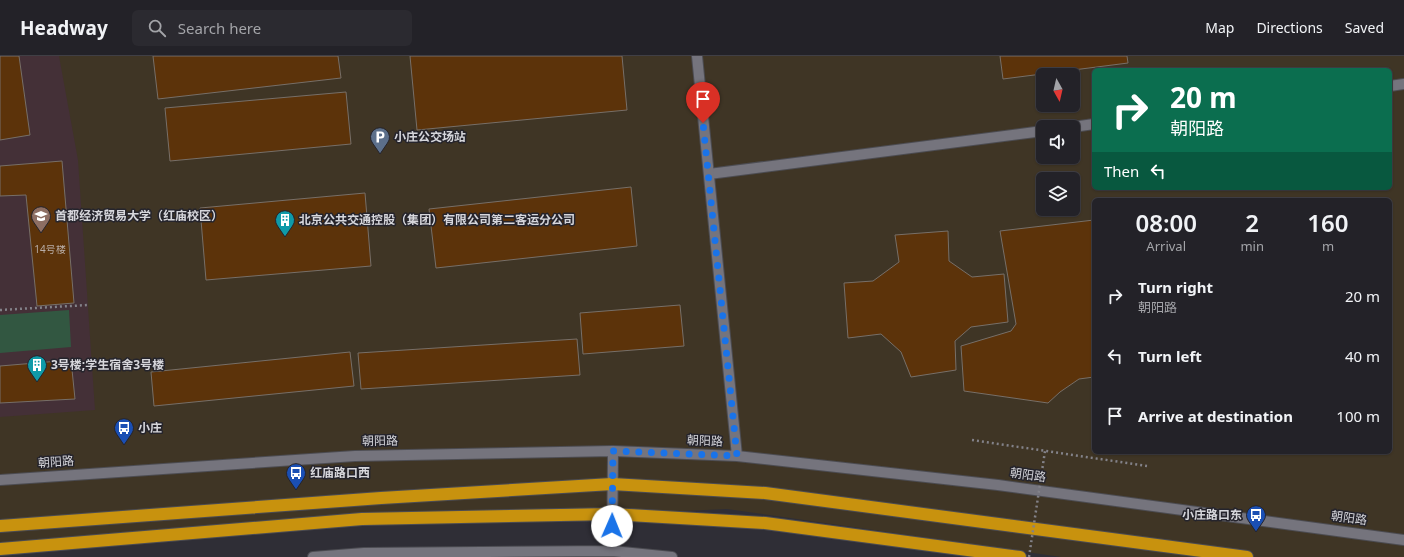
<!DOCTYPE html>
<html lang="en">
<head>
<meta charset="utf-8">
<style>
	:root { --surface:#232228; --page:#2b2a30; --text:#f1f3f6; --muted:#a3a4a8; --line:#403f45 }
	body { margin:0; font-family:"Noto Sans","Noto Sans SC",sans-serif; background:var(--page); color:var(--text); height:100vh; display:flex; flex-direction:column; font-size:15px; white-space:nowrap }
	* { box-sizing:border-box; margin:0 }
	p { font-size:13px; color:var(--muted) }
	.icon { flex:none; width:22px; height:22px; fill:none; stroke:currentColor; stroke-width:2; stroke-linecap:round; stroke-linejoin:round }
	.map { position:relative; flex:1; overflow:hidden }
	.details { position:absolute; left:1092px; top:142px; width:300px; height:256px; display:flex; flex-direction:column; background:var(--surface); border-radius:6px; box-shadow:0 1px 3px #0004,0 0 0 1px var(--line) }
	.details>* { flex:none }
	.hud { position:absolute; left:1092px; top:12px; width:300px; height:122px; border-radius:6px; box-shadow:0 1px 3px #0004,0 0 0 1px var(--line); background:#0b6e4f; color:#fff; overflow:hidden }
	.needle { width:26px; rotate:172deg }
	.fabs { position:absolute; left:1036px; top:12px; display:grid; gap:8px }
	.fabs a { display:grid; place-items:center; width:44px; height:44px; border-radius:6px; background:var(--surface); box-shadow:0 1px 3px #0004,0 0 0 1px var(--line); font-size:20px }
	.pin { position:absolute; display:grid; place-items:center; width:34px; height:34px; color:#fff; margin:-41px -17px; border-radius:50% 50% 50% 0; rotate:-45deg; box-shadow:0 0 4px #0007 }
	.pin .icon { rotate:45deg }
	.me { position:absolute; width:44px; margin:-22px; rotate:1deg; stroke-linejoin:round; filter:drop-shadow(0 0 3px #0008) }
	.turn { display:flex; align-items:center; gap:14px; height:84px; padding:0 12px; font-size:18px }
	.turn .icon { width:52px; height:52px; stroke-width:2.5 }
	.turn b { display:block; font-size:28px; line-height:34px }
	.then { display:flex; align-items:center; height:38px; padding:0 12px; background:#0003; gap:8px; font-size:15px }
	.eta { display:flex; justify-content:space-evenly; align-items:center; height:68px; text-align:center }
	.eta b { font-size:24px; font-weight:600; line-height:28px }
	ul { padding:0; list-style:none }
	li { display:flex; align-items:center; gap:12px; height:60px; padding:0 12px }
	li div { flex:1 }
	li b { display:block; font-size:15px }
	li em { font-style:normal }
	header { display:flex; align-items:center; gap:24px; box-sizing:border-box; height:56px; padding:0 20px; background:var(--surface); border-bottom:1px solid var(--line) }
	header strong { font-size:19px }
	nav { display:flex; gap:22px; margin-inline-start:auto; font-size:14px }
	.search { width:280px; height:36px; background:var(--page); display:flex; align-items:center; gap:10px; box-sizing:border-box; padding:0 14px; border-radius:6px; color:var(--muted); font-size:15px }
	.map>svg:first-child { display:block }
</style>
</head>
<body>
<header>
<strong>Headway</strong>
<div class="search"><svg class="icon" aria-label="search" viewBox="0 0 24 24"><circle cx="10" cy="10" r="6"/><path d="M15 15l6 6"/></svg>Search here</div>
<nav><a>Map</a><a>Directions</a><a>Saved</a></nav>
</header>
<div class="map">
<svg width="1404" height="501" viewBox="0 0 1404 501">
	<rect width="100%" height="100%" fill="#2f2e36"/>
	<path fill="#3f3525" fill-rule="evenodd" d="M0 0H1404V501H1061L727 453 0 486ZM1094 14H1390V132H1094ZM1043 19H1073V49H1043ZM1043 71H1073V101H1043ZM1043 123H1073V153H1043ZM1094 144H1390V396H1094Z"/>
	<path fill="#443037" d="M0 0H59L78 104 95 354 0 361Z"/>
	<path fill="#325741" d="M69 254 71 291 0 297V259Z"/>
	<path fill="#5c330a" stroke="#776f68" d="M0 0H19L30 79 0 84Z
		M153 0H338L341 22 158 43Z
		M410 0H622L627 54 417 74Z
		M1000 0H1127L1128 7 1003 23Z
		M346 36 351 88 170 105 165 52Z
		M62 105 74 247 37 250 26 139 0 140V110Z
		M631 131 637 190 436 212 429 153Z
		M365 137 371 210 206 224 200 152Z
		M1094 164V321L1079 323 1060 336 1048 347 964 335 961 290 1011 275 1016 268 1000 175Z
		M948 175 949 205 972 221 1004 218 1008 266 971 271 955 285 956 314 911 321 901 296 881 278 848 282 844 227 873 225 899 206 895 179Z
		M680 249 684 290 583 298 580 257Z
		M577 283 580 319 361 333 358 297Z
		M350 296 354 330 154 350 151 316Z
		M71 304 75 343 0 347V310Z"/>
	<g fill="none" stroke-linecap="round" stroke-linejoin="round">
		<defs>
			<path id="street" d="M1390 30 1404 28
				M1073 71 1094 68
				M709 118 1043 75"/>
			<path id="secondary" d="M697 0 737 400
				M0 424 355 400 613 395 737 400 998 429 1404 484
				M612 495 613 395
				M313 501 364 497 612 495 672 501"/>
			<path id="highway" d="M0 470 381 442 612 428 765 437 1247 501
				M0 493 362 463 612 458 765 467 1020 501"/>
		</defs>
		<use href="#street" stroke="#4c4c52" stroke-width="12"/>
		<use href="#secondary" stroke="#4c4c52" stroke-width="12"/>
		<use href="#highway" stroke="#4c4c52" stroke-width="14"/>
		<path stroke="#838289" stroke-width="2.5" stroke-dasharray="2 3" stroke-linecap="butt" d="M0 254 88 249
			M972 384 1147 410"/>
		<use href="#street" stroke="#75747d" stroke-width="10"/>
		<use href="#secondary" stroke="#75747d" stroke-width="10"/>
		<use href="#highway" stroke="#c8920e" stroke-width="12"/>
		<path stroke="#838289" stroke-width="2.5" stroke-dasharray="2 3" stroke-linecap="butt" d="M1029 501 1045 395"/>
	</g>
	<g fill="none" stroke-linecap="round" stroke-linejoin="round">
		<path stroke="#1a73e8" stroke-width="7" stroke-dasharray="0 12.6" d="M612 470 613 395 737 400 703 67"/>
	</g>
	<defs>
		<symbol id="parking-pin" viewBox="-11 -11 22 30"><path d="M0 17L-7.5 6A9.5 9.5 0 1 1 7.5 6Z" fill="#5c6f8a" stroke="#25242c"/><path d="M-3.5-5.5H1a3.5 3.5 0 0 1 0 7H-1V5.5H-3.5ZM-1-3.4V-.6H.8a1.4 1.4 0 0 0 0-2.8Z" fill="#fff"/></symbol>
		<symbol id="university-pin" viewBox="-11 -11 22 30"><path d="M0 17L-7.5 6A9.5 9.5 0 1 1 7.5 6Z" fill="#8d6e63" stroke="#25242c"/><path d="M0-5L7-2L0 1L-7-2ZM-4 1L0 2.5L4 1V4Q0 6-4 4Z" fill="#fff"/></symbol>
		<symbol id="building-pin" viewBox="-11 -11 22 30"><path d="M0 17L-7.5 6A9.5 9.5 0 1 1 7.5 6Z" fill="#0f9aa8" stroke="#25242c"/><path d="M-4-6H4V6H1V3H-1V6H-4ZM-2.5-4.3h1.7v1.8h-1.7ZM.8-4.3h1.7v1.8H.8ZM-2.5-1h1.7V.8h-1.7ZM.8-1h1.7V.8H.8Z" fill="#fff"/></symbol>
		<symbol id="bus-pin" viewBox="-11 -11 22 30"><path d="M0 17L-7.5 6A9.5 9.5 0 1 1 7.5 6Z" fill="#1a4fb4" stroke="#25242c"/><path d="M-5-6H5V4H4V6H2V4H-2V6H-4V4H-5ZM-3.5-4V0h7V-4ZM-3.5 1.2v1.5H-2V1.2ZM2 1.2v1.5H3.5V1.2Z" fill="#fff"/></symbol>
	</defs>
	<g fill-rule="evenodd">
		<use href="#parking-pin" x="369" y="70" width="22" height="30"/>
		<use href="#university-pin" x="30" y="149" width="22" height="30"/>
		<use href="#building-pin" x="274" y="153" width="22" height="30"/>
		<use href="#building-pin" x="26" y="298" width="22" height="30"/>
		<use href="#bus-pin" x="113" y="361" width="22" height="30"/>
		<use href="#bus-pin" x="285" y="406" width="22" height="30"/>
		<use href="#bus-pin" x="1245" y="448" width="22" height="30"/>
	</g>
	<g text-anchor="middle" stroke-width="3" stroke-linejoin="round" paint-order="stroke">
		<g font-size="10" fill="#b8ada7">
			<text x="50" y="197">14号楼</text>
		</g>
		<g font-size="12" font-weight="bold" fill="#d6d6db" stroke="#25242c" text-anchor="start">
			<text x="394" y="85">小庄公交场站</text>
			<text x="55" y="164">首都经济贸易大学（红庙校区）</text>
			<text x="299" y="168">北京公共交通控股（集团）有限公司第二客运分公司</text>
			<text x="51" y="313">3号楼;学生宿舍3号楼</text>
			<text x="138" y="376">小庄</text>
			<text x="310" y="421">红庙路口西</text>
			<text x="1242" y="463" text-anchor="end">小庄路口东</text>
		</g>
		<g font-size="12" fill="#d6d6db" stroke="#25242c">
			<text transform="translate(380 385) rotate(-1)" y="4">朝阳路</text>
			<text transform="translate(705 385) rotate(2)" y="4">朝阳路</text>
			<text transform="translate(56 406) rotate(-4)" y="4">朝阳路</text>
			<text transform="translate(1028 419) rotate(8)" y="4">朝阳路</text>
			<text transform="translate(1349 462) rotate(8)" y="4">朝阳路</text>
		</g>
	</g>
</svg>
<div class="fabs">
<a><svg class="needle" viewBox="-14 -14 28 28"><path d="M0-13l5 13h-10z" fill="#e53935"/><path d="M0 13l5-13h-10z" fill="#a3a4a8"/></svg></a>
<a><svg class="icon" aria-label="sound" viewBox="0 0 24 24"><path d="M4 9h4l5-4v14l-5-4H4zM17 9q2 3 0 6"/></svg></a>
<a><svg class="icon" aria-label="layers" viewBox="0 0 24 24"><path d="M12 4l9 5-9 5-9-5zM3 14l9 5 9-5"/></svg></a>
</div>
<div class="pin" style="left:703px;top:67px;background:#d93025"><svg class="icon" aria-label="arrive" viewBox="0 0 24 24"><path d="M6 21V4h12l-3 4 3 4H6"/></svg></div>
<svg class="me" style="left:612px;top:470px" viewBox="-20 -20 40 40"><circle r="19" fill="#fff"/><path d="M0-13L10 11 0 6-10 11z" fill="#1a73e8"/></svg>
<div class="hud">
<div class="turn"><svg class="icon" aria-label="right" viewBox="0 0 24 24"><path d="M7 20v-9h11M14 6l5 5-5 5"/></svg><div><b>20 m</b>朝阳路</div></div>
<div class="then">Then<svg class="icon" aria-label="left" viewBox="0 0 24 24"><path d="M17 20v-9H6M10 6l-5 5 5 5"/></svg></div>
</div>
<section class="details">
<div class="eta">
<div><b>08:00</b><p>Arrival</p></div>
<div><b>2</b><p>min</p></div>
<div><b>160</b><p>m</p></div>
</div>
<ul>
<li><svg class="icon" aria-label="right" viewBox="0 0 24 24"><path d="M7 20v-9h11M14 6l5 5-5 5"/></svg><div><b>Turn right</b><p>朝阳路</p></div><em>20 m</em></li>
<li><svg class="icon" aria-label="left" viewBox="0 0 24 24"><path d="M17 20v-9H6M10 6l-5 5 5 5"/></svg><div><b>Turn left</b></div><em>40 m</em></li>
<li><svg class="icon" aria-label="arrive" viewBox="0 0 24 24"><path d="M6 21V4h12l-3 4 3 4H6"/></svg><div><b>Arrive at destination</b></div><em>100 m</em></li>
</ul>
</section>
</div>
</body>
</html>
